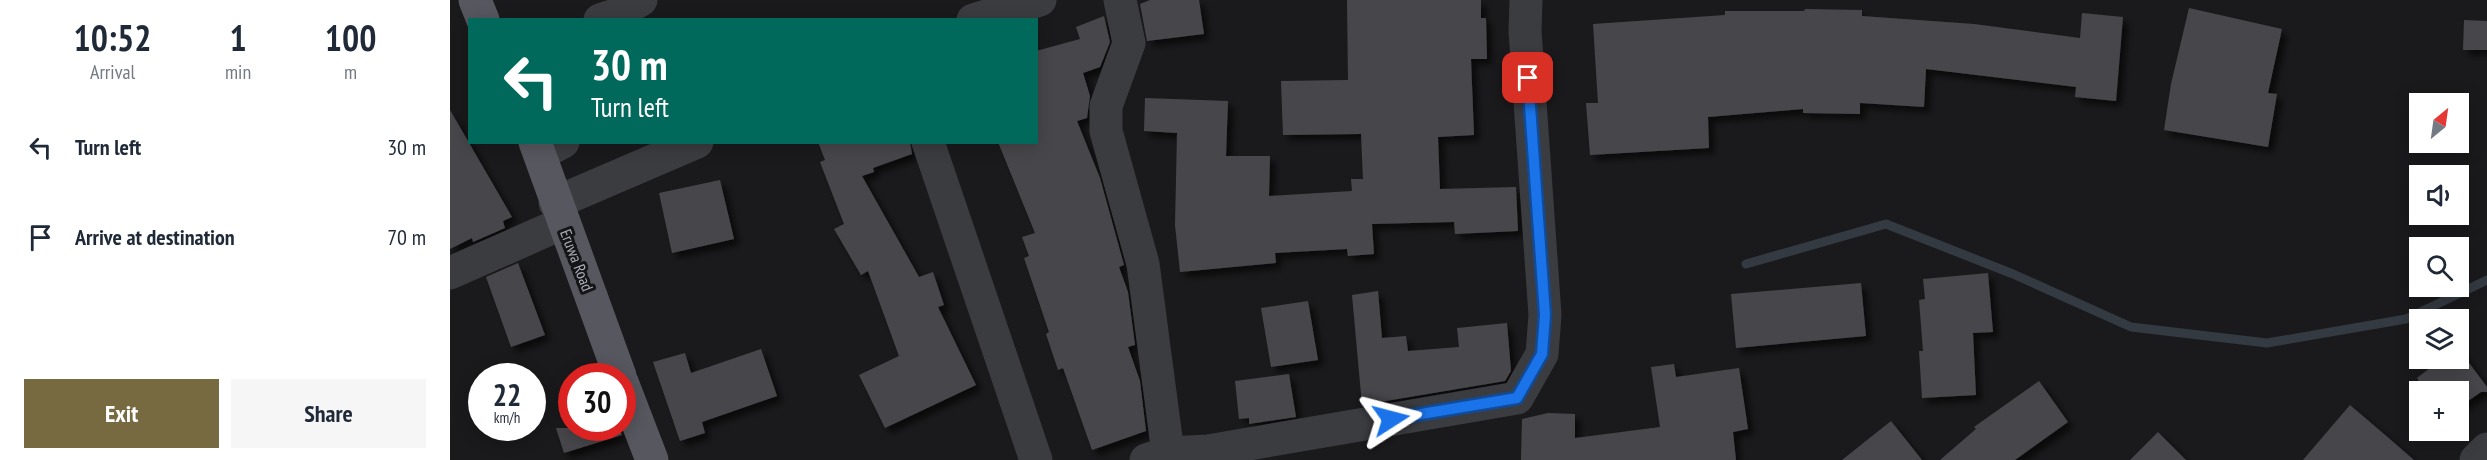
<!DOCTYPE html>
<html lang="en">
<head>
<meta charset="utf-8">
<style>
	:root { --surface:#fff; --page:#f6f6f7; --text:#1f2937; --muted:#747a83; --accent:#776940 }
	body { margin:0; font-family:"PT Sans Narrow",sans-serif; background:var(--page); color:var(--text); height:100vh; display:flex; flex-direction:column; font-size:22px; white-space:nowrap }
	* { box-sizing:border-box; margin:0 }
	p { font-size:20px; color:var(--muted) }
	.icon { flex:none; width:33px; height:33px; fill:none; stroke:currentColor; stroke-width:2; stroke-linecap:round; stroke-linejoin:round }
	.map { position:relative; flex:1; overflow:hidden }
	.side { display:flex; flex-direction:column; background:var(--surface); width:450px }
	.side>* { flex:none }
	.banner { position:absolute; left:18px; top:18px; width:570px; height:126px; border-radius:0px; box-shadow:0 3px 15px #0003; background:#00695c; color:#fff; overflow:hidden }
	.needle { width:39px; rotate:29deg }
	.controls { position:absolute; left:1959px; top:93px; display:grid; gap:12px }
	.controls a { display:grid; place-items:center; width:60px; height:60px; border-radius:0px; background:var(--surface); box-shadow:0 3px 15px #0003; font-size:30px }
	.speed { position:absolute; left:18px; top:363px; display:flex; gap:12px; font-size:30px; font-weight:700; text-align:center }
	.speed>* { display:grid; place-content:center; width:78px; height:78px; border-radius:50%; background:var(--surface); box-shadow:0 3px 15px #0003; line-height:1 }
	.speed small { font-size:15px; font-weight:400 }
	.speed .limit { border:9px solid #d22; background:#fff; color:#111 }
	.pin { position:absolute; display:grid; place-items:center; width:51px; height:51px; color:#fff; margin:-26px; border-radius:12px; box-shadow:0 3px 9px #0006 }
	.me { position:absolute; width:66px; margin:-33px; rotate:81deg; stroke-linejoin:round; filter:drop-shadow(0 0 4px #0008) }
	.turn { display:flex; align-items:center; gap:21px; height:126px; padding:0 24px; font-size:27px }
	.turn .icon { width:78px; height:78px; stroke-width:2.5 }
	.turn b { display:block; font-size:42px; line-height:51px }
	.eta { display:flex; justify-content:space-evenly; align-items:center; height:102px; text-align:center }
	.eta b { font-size:36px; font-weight:600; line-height:42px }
	.primary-button { display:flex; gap:12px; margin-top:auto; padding:12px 24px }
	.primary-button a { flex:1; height:69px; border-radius:0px; background:var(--accent); color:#fff; font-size:24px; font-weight:600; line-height:69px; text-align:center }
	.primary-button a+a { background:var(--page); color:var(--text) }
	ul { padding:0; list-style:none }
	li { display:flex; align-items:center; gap:18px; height:90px; padding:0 24px }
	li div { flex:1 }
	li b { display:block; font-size:22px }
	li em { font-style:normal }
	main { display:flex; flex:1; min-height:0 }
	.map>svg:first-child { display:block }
</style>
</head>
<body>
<main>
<section class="side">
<div class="eta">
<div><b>10:52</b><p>Arrival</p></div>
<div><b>1</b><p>min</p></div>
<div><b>100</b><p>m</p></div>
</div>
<ul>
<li><svg class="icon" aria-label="left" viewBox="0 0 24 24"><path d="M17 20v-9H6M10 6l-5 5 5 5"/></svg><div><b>Turn left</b></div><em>30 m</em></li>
<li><svg class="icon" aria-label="arrive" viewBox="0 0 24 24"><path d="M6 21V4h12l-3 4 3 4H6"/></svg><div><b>Arrive at destination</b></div><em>70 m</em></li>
</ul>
<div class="primary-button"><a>Exit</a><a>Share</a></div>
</section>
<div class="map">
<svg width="2037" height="460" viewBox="0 0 2037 460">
	<defs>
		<filter id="shadow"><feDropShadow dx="5.5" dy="5.5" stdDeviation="3" flood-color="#0009"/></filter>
	</defs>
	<rect width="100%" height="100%" fill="#1a1a1c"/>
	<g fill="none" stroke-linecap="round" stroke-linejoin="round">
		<path stroke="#333a41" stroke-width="9" d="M1296 264 1436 224 1563 274 1681 327 1817 343 1956 319 2037 280"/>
	</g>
	<path fill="#47474b" filter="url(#shadow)" d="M700 0H749L754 34 697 41 690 4Z
		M897 0H1031V18H1036L1037 59H1021L1024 135 988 137 990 189 1066 187 1068 231 1005 234 1004 222 922 224 924 254 898 256 897 249 825 253 826 263 730 272 725 225 727 133 694 131 695 98 778 101 776 156H820L819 196 902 191 901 179H913L911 134 833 135 831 81 898 80Z
		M1739 8 1832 29 1818 93 1827 94 1818 147 1714 130 1721 84Z
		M1355 9 1412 10V16L1524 24 1630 38 1632 13 1673 17 1666 101 1625 97 1626 87 1476 69 1474 107 1410 103V114L1353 113V109L1258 117 1259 148 1140 155 1136 103H1148L1143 24 1275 15V11H1354Z
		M654 16 660 42 650 67 633 73 640 96 637 118 627 121 650 178 674 265 669 267 678 292 685 345 678 347 690 381 696 431 642 450 613 368 608 370 596 334 599 332 574 258 579 256 572 237 585 233 548 142H586V51L630 39 626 27Z
		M2014 20 2037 21V50H2013Z
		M0 110 62 217 53 221 55 228 23 242 22 238 0 249Z
		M368 142H460L462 154 423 168 424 172 412 176 469 277 483 272 494 305 488 307 526 385 435 428 409 375 449 356 418 271 411 275 384 229 394 224 370 162 375 160Z
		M270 180 284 239 222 253 209 193Z
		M68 263 95 335 61 347 36 277Z
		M1538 273 1543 332 1523 333 1526 395 1472 398 1469 351H1473L1469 300 1475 299 1473 279Z
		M1411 283 1416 336 1286 348 1281 294Z
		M928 291 932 338 956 336 958 351 1009 347 1007 328 1057 323 1061 371 1055 381 912 405 902 295Z
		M858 301 868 360 821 367 811 308Z
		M2008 348 2037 387V392H2031L2008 408V392H1976L1967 378 1993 358H2008Z
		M311 349 327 396 252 422 255 433 230 441 203 362 235 353 241 373Z
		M1224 364 1226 377 1289 368 1298 429 1283 432 1286 460H1071L1072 419 1098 413 1125 414V438L1210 427 1201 367Z
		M839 374 846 417 799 424V418L789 419 785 381Z
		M1589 381 1618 422 1565 460H1490L1526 429 1524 427Z
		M1900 405 1941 440 1964 460H1853Z
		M1441 421 1472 460H1392Z
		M106 428H169L172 435 114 453Z
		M1708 432 1736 460H1680Z"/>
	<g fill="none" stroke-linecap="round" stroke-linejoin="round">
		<path stroke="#3b3c40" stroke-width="33" d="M670 0 679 43 656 106V131L693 264 718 453
			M150 20 165 15 191 0
			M523 20 590 0
			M478 142 586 460
			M90 154 113 142
			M105 203 247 142
			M0 273 113 223
			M696 460 718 453 758 451 1067 398 1092 354 1095 315 1075 31 1076 0
			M2026 460 2037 449"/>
		<path stroke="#57585f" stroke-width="33" d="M25 0 33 20
			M85 142 170 376
			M172 382 202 460"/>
	</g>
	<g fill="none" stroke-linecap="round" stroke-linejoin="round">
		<defs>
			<path id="route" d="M941 419 1067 398 1092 354 1095 315 1078 78"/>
		</defs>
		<use href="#route" stroke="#114b97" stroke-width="15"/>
		<use href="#route" stroke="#1a73e8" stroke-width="10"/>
	</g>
	<g text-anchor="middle" stroke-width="6" stroke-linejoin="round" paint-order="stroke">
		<g font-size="16" fill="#adb0ba" stroke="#151517">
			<text transform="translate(127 260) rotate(69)" y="6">Eruwa Road</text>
		</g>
	</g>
</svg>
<div class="controls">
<a><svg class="needle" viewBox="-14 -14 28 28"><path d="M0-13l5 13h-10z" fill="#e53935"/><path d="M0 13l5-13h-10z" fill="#747a83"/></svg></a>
<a><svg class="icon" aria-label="sound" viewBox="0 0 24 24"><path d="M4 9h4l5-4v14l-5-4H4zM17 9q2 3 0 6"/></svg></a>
<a><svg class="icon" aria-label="search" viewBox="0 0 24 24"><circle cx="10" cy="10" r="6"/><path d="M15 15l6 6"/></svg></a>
<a><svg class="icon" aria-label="layers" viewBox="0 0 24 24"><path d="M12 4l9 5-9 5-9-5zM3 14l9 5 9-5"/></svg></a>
<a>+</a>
</div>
<div class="speed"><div>22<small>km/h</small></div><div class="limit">30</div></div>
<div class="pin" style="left:1078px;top:78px;background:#d93025"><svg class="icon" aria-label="arrive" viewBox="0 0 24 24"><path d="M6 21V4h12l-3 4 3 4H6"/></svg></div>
<svg class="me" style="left:941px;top:419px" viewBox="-20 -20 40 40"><path d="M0-17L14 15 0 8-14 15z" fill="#1a73e8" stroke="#fff" stroke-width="4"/></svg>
<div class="banner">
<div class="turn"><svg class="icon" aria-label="left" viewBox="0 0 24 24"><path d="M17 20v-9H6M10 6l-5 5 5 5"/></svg><div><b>30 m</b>Turn left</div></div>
</div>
</div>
</main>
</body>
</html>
